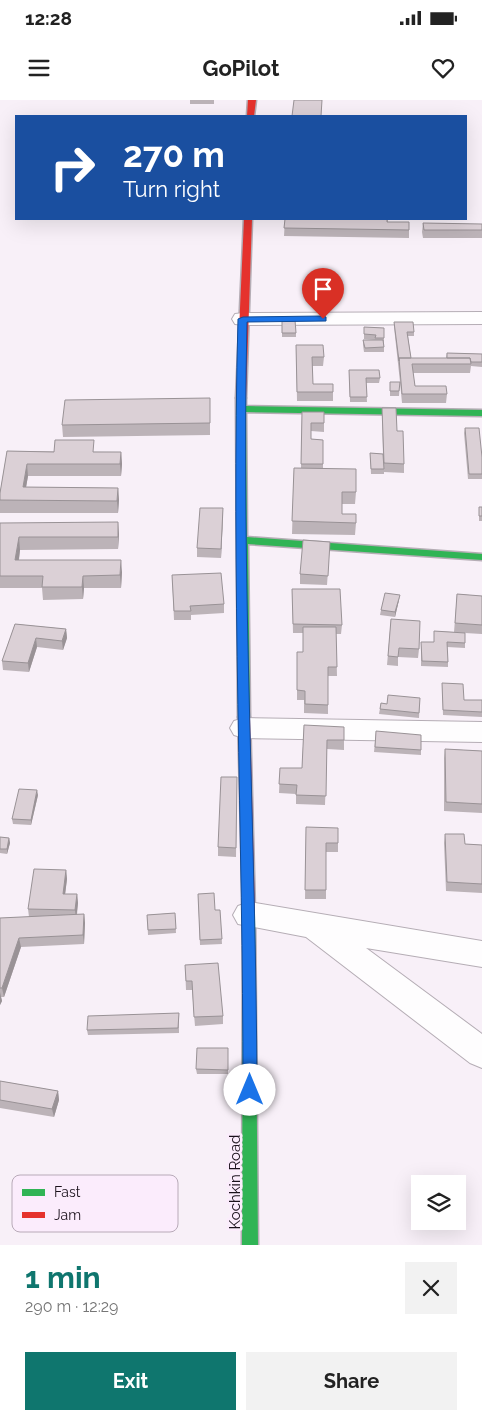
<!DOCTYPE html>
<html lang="en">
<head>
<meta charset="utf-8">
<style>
	:root { --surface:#fff; --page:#f2f2f2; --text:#222; --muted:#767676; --accent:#0f766e }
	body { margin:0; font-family:Raleway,sans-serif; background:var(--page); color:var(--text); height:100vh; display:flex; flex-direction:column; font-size:19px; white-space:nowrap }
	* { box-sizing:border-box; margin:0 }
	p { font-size:16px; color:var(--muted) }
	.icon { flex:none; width:28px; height:28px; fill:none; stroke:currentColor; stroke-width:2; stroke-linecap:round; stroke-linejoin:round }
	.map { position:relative; height:1145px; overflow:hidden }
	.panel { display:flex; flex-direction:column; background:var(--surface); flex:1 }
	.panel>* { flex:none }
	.top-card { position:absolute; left:15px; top:15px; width:452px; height:105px; border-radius:0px; box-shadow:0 5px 20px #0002; background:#1a4fa0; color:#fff; overflow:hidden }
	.buttons { position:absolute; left:411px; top:1075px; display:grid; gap:10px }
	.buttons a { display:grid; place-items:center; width:55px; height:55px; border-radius:0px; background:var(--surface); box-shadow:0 5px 20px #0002; font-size:25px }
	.pin { position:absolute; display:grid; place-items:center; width:42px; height:42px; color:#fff; margin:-51px -21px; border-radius:50% 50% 50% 0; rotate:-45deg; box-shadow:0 0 5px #0007 }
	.pin .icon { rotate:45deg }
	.me { position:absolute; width:55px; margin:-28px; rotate:0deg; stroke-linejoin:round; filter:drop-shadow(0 0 4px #0008) }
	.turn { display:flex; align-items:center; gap:18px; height:105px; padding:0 25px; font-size:22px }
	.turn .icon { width:65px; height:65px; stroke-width:2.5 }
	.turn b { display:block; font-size:35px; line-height:42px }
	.round { display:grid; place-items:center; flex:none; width:52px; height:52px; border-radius:0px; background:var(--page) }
	.head { display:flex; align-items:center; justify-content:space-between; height:85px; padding:0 25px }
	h1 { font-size:30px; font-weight:700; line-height:38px; color:var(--accent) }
	.action { display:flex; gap:10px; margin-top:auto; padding:10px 25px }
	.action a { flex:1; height:58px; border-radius:0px; background:var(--accent); color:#fff; font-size:20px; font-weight:700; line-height:58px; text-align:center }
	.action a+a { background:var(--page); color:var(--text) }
	.status { display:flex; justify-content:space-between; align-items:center; height:35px; padding:0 25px; background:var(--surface); direction:ltr }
	.status svg { height:14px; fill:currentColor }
	header { display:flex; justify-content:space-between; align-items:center; height:65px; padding:0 25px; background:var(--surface); font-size:22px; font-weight:700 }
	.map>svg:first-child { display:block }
</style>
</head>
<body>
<div class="status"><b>12:28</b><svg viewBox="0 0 49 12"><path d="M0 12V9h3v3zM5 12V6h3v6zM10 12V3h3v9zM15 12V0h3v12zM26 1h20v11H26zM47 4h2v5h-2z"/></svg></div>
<header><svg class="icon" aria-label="menu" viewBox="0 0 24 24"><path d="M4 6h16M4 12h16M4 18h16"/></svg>GoPilot<svg class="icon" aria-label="heart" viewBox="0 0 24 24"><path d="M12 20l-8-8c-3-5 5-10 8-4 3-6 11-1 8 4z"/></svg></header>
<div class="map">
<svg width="482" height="1145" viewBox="0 0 482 1145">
	<rect width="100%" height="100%" fill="#f8f0f8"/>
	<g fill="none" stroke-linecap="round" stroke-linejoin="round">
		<defs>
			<path id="street" d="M482 212V224L243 225 235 224 232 219 235 214 243 213Z
				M244 618 482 622V642L244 638 234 635 230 628 234 621Z
				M249 802 482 841V867L366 848 482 934V968L470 963 306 837 238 824 233 815 238 806Z"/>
			<path id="fast" d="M241 295 246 298V306L482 310V316L246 312 247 437 482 454V460L248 444 250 617 244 621 238 617 236 298Z
				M249 808 254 809 255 813 258 1145H242L243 813 244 809Z"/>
			<path id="jam" d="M248 0H256L254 16H247Z
				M244 119H252L246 298 241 301 236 298Z
				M244 613 250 617 255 813 254 817 249 818 244 817 243 813 238 617Z"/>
		</defs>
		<use href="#street" stroke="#b5adb5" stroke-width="2"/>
		<use href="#fast" stroke="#b5adb5" stroke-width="3"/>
		<use href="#jam" stroke="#b5adb5" stroke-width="3"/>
		<use href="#street" fill="#fefdfe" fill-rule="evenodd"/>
		<use href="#fast" fill="#30b455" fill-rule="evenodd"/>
		<use href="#jam" fill="#e5322d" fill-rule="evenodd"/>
	</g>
	<path fill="#bcb3b8" d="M190 0H214V4H190Z
		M285 119H388V122L409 130V138L284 136Z
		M423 123 482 124V138H423L422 132Z
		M282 220 296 233V237H282Z
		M394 222 414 232V236H408L411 258H446L447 253 482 254V267L471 266 470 273H413L415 286 447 294 446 303H402L400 282 399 296H390V282H400L394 227Z
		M364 227 384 228V252H364L363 245V240L375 239H364Z
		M296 245 324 257 323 266H312L313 284 333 292V301H297Z
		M349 270 380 278 379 283H366L367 302H350Z
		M210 298V335L63 337 62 325Z
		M382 308 397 331 404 364V373L384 372V374H371L370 353 383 354 382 317Z
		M302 312H324V332L311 331V339L323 340V369L356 392 355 404H342V414L356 423 355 435 292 434 294 368H301Z
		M465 328 482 357V379H468L464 333Z
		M7 351 121 352 122 364 121 376H28L26 387 118 388 119 400 118 413H0V393Z
		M479 407H482V421H479Z
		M223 408 221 458 197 457V448Z
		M0 423 119 434 118 449 20 450 19 460 122 472 121 488H84L83 499 43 500 42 488H0Z
		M330 442 327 485 300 484V474Z
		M172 475 224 504V513L191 515V520H174Z
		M292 489 342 525 341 534H336L337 576H328V614L304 613V600H297V552H303V533H293Z
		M457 494 482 496V534L465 533V548L447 547 448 562V567L421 566V542H434V531L454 532Z
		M399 500 395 517 380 515 381 510Z
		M391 519 419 549 418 558 398 557V566L387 565Z
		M15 524 66 529 67 538 63 550 37 547 29 572 3 570 2 561Z
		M442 583 464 600H482V617L443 615Z
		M420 598 419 618 379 614 381 603 387 604Z
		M304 625 344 640V650L327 649 325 705 296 704V694L279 693 280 668H302Z
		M376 631 421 650V655L374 652Z
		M445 649 482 651V713L444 711V658Z
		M237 677 236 757 218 756V747Z
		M38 695 31 725 13 724 12 719Z
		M306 727 338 743V752H326V799H305Z
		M445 734 465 744 482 745V793L446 791 444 743Z
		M0 737 9 738 10 743 7 754 0 753Z
		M66 770 67 779 65 794H77L78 803 77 815 84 814 85 823 84 844 21 847 4 897H1L2 901 0 905V818L29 817 28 809Z
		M198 794 215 810H220L222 844 200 845Z
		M175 813 176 833 148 835 147 815Z
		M185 865 223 916V924L195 926 192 890H186Z
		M179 913V933L88 935 87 930Z
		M228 948V974H197L196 969Z
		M0 981 58 991 59 1000 54 1017 0 1008Z"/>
	<path fill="#999296" d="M121 352 122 364 121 376 120 364Z
		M27 364 28 376 24 399 23 387Z
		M118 388 119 400 118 413 117 401Z
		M223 408V417L221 458V449Z
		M118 422 119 434 118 449Z
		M19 437 20 450 17 473 15 460Z
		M121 460 122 472 121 488 120 475Z
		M83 476 84 488 83 499 82 487Z
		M400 495 399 500 395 517V512Z
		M66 529 67 538 63 550 62 541Z
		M36 538 37 547 29 572 28 563Z
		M37 690 38 695 31 725V720Z
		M9 738 10 743 7 754V749Z
		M66 770 67 779 64 803 63 794Z
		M77 794 78 803 76 819 75 810Z
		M84 814 85 823 84 844 83 835Z
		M19 838 21 847 4 897 2 888Z
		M0 892 2 901 0 905Z
		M58 991 59 1000 54 1017 52 1009Z"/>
	<path fill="#dbd0d6" stroke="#999296" d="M294 0H322L321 16H292Z
		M285 119H387V122H409V130L284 128Z
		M423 123 482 124V130H424Z
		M282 220H295L296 233H282Z
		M394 222H413L414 232H407L411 258H399V261Z
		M364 227 384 228V238H375L376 235 364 234Z
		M363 240H383L384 247 365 248Z
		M296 245H323L324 257H312L313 284H333V292H297Z
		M447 253 482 254V262H471L470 258H447Z
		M399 258H470L471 264H412L415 286H446L447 294H402Z
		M349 270H379L380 278H366L367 297H350Z
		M390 282H400L399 291H390Z
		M210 298V323L62 325 65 300Z
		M382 308H396L397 331H403L404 364 384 363Z
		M302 312H324V323H311V339L323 340V364H301Z
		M465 328H479L482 357V374H469Z
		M55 340H94L93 352H121L120 364H27L23 387 118 388 117 401 0 400V393L7 351 54 352Z
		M370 353 383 354 384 369H371Z
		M294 368 356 369V392H342V414H356V423L292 421Z
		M479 407H482V416H479Z
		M200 408H223L221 449 197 448Z
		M118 422V437H19L15 460H121L120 475 83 476 82 487H42L43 476H0V423Z
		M303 440 330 442 328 476 300 474Z
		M221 473 224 504 190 506 191 511H174L172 475Z
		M292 489H340L342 525 293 524Z
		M385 493 400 495 395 512 381 510Z
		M457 494 482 496V525L455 523Z
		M391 519 420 521 419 549 399 548 398 557 388 556Z
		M15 524 66 529 62 541 36 538 28 563 2 561Z
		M303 527H336L337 567H328V605L305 604V591L297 590V552H303Z
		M434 531 465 533V543L447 542 448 562 422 561 421 542H434Z
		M442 583 463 584 464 600H482V612L443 610Z
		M388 595 420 598 419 613 380 609 381 603 387 604Z
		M304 625 344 627V640H327L326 696 296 695 297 685 279 684 280 668H302Z
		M376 631 421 635V650L375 647Z
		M445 649 482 651V704L446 702Z
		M221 677H237L236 748 218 747Z
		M19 689 37 690 31 720 12 719Z
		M306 727 338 728V743H326V790H305Z
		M445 734H464L465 744 482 745V784L447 782Z
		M0 737 9 738 7 749H0Z
		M34 769 66 770 63 794H77L75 810 28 809Z
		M214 793 215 810H220L222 839 200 840 198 794Z
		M175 813 176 829 148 830 147 815Z
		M84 814 83 835 19 838 2 888H0V818Z
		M218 863 223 916 194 917 192 881H186L185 865Z
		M179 913 178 928 87 930 88 916Z
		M197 948H228V970L196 969Z
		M0 981 58 991 52 1009 0 1000Z"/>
	<path fill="#1a73e8" stroke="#114b97" d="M323 216 326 217V221L247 222C241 478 256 734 257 990L255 994 250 996 245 994 243 990C243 733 231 476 238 219L243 217Z"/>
	<g text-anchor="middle" stroke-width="5" stroke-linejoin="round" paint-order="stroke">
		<g font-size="15" fill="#1a111b" stroke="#fbecfc">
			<text transform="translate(235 1082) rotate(-90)" y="5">Kochkin Road</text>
		</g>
	</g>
	<rect x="12" y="1075" width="166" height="57" rx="8" fill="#fbecfc" stroke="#b8aab8" stroke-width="1"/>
	<rect x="22" y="1089" width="23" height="7" fill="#30b455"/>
	<rect x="22" y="1112" width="23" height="6" fill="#e5322d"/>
	<g font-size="14" fill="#1a111b">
		<text x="54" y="1097">Fast</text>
		<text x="54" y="1120">Jam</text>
	</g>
</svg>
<div class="buttons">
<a><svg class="icon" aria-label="layers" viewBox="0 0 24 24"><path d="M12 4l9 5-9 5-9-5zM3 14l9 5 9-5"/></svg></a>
</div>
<div class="pin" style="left:323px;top:219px;background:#d93025"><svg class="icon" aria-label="arrive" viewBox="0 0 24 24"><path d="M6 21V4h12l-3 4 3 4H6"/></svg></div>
<svg class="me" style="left:250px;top:990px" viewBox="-20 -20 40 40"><circle r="19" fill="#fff"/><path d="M0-13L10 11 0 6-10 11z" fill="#1a73e8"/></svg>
<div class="top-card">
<div class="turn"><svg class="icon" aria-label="right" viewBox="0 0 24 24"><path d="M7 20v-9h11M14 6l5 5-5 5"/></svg><div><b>270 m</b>Turn right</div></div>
</div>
</div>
<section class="panel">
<div class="head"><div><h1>1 min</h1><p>290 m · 12:29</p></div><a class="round"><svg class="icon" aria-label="close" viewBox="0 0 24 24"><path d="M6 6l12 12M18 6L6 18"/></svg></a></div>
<div class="action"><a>Exit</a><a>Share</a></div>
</section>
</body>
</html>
